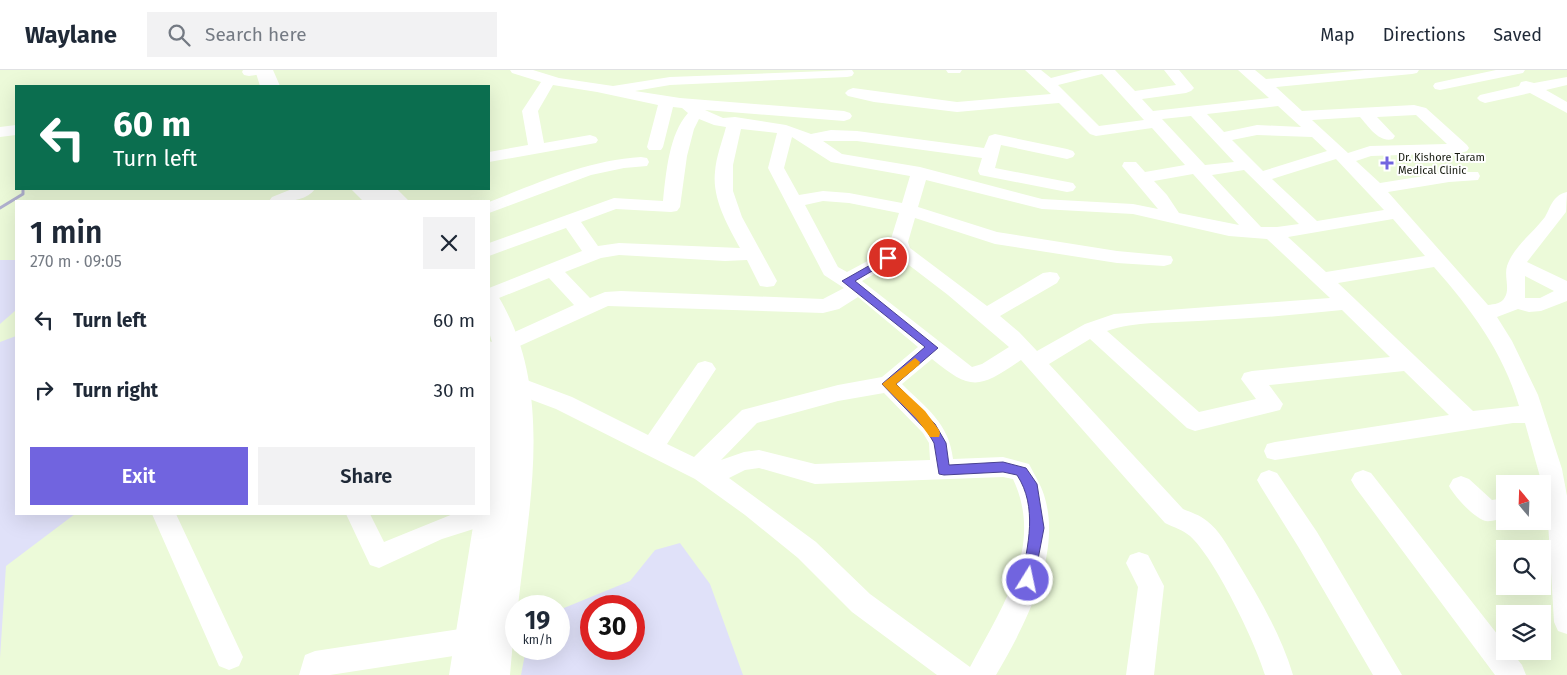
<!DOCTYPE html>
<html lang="en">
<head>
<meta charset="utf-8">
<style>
	:root { --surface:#fff; --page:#f2f2f3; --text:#1f2937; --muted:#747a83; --line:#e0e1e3; --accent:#7164df }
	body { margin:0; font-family:"Fira Sans",sans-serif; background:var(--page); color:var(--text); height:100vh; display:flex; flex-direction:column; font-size:19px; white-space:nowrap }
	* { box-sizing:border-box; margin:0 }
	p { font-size:16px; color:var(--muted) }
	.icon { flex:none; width:28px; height:28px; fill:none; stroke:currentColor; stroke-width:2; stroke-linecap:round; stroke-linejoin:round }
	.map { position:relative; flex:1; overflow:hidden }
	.panel { position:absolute; left:15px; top:130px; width:475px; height:315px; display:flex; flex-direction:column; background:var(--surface); border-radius:0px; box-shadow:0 5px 20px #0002 }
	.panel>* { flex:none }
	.banner { position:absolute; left:15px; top:15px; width:475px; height:105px; border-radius:0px; box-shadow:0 5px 20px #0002; background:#0b6e4f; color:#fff; overflow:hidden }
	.needle { width:32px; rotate:341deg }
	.controls { position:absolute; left:1496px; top:405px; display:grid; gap:10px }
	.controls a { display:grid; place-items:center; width:55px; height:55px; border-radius:0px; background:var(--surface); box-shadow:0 5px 20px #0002; font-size:25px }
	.speed { position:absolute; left:505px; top:525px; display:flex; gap:10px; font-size:25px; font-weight:700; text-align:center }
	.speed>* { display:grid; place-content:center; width:65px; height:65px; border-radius:50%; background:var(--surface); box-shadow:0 5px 20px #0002; line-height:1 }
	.speed small { font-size:12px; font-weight:400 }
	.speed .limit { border:8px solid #d22; background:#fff; color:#111 }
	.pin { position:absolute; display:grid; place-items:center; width:42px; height:42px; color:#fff; margin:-21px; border:2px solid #fff; border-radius:50%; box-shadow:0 1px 5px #0007 }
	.me { position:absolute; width:55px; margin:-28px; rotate:10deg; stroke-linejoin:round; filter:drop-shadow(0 0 4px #0008) }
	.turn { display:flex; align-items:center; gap:18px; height:105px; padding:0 15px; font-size:22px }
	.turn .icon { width:65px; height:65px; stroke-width:2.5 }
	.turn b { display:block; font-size:35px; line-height:42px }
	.round { display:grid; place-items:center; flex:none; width:52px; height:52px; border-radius:0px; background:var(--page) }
	.headline { display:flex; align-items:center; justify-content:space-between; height:85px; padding:0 15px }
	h1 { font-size:30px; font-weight:600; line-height:38px }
	.primary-button { display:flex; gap:10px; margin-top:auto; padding:10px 15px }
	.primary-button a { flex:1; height:58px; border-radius:0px; background:var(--accent); color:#fff; font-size:20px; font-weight:600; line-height:58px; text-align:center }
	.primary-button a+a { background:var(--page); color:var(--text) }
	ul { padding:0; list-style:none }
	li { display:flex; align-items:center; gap:15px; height:70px; padding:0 15px }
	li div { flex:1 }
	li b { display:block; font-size:19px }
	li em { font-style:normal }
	header { display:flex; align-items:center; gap:30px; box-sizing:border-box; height:70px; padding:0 25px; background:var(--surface); border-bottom:1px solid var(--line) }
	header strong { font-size:24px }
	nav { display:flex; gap:28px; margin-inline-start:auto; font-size:18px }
	.search { width:350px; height:45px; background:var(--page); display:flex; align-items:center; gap:12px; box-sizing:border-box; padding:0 18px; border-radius:0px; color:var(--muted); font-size:19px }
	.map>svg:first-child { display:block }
</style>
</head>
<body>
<header>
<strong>Waylane</strong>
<div class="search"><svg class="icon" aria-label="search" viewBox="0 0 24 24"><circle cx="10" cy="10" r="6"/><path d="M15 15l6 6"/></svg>Search here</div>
<nav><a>Map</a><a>Directions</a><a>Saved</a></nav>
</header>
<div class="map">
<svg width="1567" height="605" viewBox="0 0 1567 605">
	<rect width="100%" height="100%" fill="#ecfad9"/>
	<path fill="#e0e1f9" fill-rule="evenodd" d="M0 190H16V240L0 254Z
		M16 266V444H75L6 496 0 588V272Z
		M680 473 710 514 743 605H521L526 579H559V540L630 511 655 480ZM591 536H634V579H591Z"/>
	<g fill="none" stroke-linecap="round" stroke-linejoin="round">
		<path stroke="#b0b1cf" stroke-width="3" d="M0 138 23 124V119"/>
		<path fill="#fff" fill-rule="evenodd" d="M243 0H273L271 3 249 6 244 5 242 2Z
			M510 0H533L559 8 613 16 670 7 852 0 854 3 852 6 847 7 670 15 635 21 680 28 844 41 850 43 852 46 850 49 844 51 705 40 723 48 735 47 786 55 811 64 831 60 857 61 984 78 989 66 995 64 1067 79 1073 81 1075 84 1073 87 1067 89 1001 75 995 98 1073 113 1076 117 1073 121 1067 122 980 105 978 101 982 88 857 71H823L842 84 920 97 1042 129 1133 134 1158 139 1122 96 1124 92H1136L1145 102 1185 95 1152 58 1096 66 1090 64 1059 33 957 42 874 32 848 26 845 23 848 20 853 18 957 32 1051 24 1025 0H1041L1051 8 1082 0H1115L1135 21 1176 15 1164 0H1179L1194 18 1191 21 1186 23 1142 29 1153 41 1269 28 1238 0H1255L1266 9 1365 0H1419L1417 3 1412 4 1276 17 1302 41 1414 35 1426 38 1467 75 1469 78 1467 81 1461 83 1371 86 1356 91 1380 113 1449 102H1478L1480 106 1478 110 1449 112 1388 122 1488 235C1494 234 1502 234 1505 227 1510 219 1504 206 1507 196 1514 176 1532 164 1545 147 1549 140 1551 132 1557 127 1560 124 1563 123 1567 122L1566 142 1527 192 1567 211V231L1541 241 1529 242 1518 239 1497 247 1512 271 1538 325 1562 399 1567 426V564L1558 561 1554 552 1548 452 1542 414 1525 353H1513L1275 390 1267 388 1264 381 1267 374 1275 372 1449 345 1404 301 1269 315 1283 334 1280 340 1195 361 1187 358 1090 269 1049 294 1183 439C1190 442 1200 445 1207 451 1219 460 1227 475 1235 488 1257 524 1281 564 1293 605H1265C1256 573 1214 487 1190 466 1183 460 1173 457 1165 453L1021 290C979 319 971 321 932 289L902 314C926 338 949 353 953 389L1003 387 1029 394C1034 404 1041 415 1044 425 1063 483 1025 556 996 605H937L852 542 798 488 745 445 695 409 556 339 508 321 505 315 508 309 516 307 524 309 572 327 648 365 698 293 705 291 712 293 716 299 712 305 667 374 694 387 742 340 838 315 882 307 918 277 858 227 839 239 823 243 608 236 513 279 506 281 499 279 496 274 499 269 574 235 549 208 489 232V218L582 181 566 158 489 186V173L614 128 663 131C666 103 669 64 688 43L682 38 673 37 663 77 661 80H649L647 77 658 35 597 22 553 15 538 41 544 73 590 65 596 67 598 70 596 73 489 92V82L528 75 522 41 541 12 512 3ZM1102 4 1144 50 1099 56 1058 15ZM1278 36 1301 57 1257 55 1224 62 1207 44ZM1416 45 1447 74 1370 76 1348 83 1312 50 1360 47C1369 57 1379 73 1393 69L1395 66 1377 47ZM1191 46 1234 92 1205 95 1162 49ZM699 49 714 55 726 57C722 72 716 87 715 102 712 129 728 156 740 178L619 173 598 176 581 152 616 139 671 142 677 141 680 137 687 86 694 59ZM741 59 777 63 768 98 824 205 844 218 823 229 621 221 605 222 590 228 565 202 601 188 619 185 725 191 747 190 760 216 767 217 774 216 777 211 742 147 733 121V95ZM1257 65 1312 67 1327 81 1263 101 1232 70ZM792 67 831 92 910 106 902 133 849 123 823 121 799 125 784 98ZM1336 89 1384 140 1317 151 1272 109ZM1244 100 1299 154 1277 157H1261L1212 105ZM1193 104 1239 155 1179 143 1167 125 1154 111ZM926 110 1042 139 1133 144 1229 166 1267 169 1330 228 1114 244 1085 254 1037 281 1019 262 1000 246 1057 213 1060 208 1057 203 1050 202 1043 203 987 236 910 178 908 172 915 148 995 174 1117 193 1164 196 1171 194 1173 190 1171 186 1117 181 997 162 918 137ZM823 131 849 133 899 143 890 172 892 178 847 202 838 197 805 135ZM1393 149 1425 186 1326 202 1288 167ZM901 189 948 225 1009 277 982 294 972 297 862 211ZM1434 197C1471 239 1503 282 1519 336L1473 341 1338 213ZM1525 206 1554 221 1540 228H1525ZM1342 240 1390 287 1252 301 1244 303 1241 309 1256 329 1199 342 1107 261C1135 251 1169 253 1198 251 1246 249 1294 245 1342 240ZM884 323 923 363 929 373 930 390 815 394 759 380 744 382 721 390 757 353 838 331ZM759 398 815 414 1003 407 1013 409C1045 477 1001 538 970 597L870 524 816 472 729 408 745 400Z
			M946 0H962L960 3H948Z
			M1496 0H1525L1523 3 1518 4 1440 20 1435 19 1433 16 1435 13Z
			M1567 7V15L1546 20 1567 32V43L1530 23 1485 33 1480 31 1477 28 1480 25 1519 16 1521 12 1526 11 1534 13Z
			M16 55V65L0 67V57Z
			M641 87 647 88 649 92 647 96 624 98 591 105 489 143V132C538 113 588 90 641 87Z
			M292 119H315C306 132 283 132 269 131L272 127Z
			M1269 400 1277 403 1317 462 1402 605H1373L1299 478 1261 417 1257 410 1261 403Z
			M1363 400 1371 403 1505 574V581H1511L1522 595 1526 605H1495L1355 417 1351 410 1355 403Z
			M1461 406 1469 409 1492 430 1505 428V448C1499 449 1491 452 1486 451 1475 449 1454 426 1449 416L1453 409Z
			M489 434 499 437 502 444 499 451 442 469 379 498 370 495 346 444H370L384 472 453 444H489Z
			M152 444H176L243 587 239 596 229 600 219 596Z
			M1139 482 1148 485 1164 516 1154 605H1126L1138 517 1126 493 1130 485Z
			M473 557 483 561 487 570 483 579 473 583 330 605H299L305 585 315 581Z"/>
		<path fill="#fff" fill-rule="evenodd" d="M255 0H273L280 16H260Z
			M351 119H397L409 131H363Z
			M489 223 498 226C555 320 529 434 518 536H516L510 605H449L475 444H489V271L492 272 489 262Z"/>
	</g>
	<path fill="#7164df" stroke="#494191" d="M888 185 893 188 891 190 855 211 938 278 896 314 935 354 946 373 949 395 1003 392 1026 398 1037 414 1044 458 1033 515 1028 517 1023 515 1021 510C1028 476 1038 437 1017 405L1003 402 944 405 939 404 934 373 927 361 882 314 925 277 842 211Z"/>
	<path fill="#f59e0b" d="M915 288 920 292 919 295 896 314 925 341 939 360 940 363 939 367H930L916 348 882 314Z"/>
	<path fill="#7164df" stroke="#fff" stroke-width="2" d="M1384.5 85.5h5v5h5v5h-5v5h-5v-5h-5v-5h5z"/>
	<g text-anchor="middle" stroke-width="4" stroke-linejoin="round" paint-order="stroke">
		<g font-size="11" fill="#15190e" stroke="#fff" text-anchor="start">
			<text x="1398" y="91">Dr. Kishore Taram<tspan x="1398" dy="13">Medical Clinic</tspan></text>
		</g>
	</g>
</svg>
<div class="controls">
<a><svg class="needle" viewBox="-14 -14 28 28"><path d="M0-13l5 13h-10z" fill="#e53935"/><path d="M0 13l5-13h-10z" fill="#747a83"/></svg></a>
<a><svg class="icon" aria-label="search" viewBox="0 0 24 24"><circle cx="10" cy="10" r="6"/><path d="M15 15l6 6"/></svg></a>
<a><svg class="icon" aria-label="layers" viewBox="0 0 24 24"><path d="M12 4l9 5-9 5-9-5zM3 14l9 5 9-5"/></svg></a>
</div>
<div class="speed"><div>19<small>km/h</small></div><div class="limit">30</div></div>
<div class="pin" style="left:888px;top:188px;background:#d93025"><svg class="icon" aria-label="arrive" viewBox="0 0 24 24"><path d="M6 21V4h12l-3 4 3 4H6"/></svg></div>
<svg class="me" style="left:1028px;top:510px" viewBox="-20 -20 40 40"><circle r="17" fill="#7164df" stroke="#fff" stroke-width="3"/><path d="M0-11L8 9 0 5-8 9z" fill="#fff"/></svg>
<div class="banner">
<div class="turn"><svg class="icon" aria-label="left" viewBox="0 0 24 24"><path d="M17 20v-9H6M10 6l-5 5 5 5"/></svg><div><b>60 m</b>Turn left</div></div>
</div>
<section class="panel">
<div class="headline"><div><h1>1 min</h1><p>270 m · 09:05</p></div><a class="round"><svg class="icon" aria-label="close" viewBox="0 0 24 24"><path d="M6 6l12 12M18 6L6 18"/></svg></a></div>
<ul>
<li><svg class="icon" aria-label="left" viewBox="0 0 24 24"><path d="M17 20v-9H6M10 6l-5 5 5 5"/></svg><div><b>Turn left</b></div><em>60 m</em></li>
<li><svg class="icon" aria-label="right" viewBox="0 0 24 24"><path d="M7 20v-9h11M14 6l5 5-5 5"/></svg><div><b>Turn right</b></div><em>30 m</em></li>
</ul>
<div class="primary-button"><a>Exit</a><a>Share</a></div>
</section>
</div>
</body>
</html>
